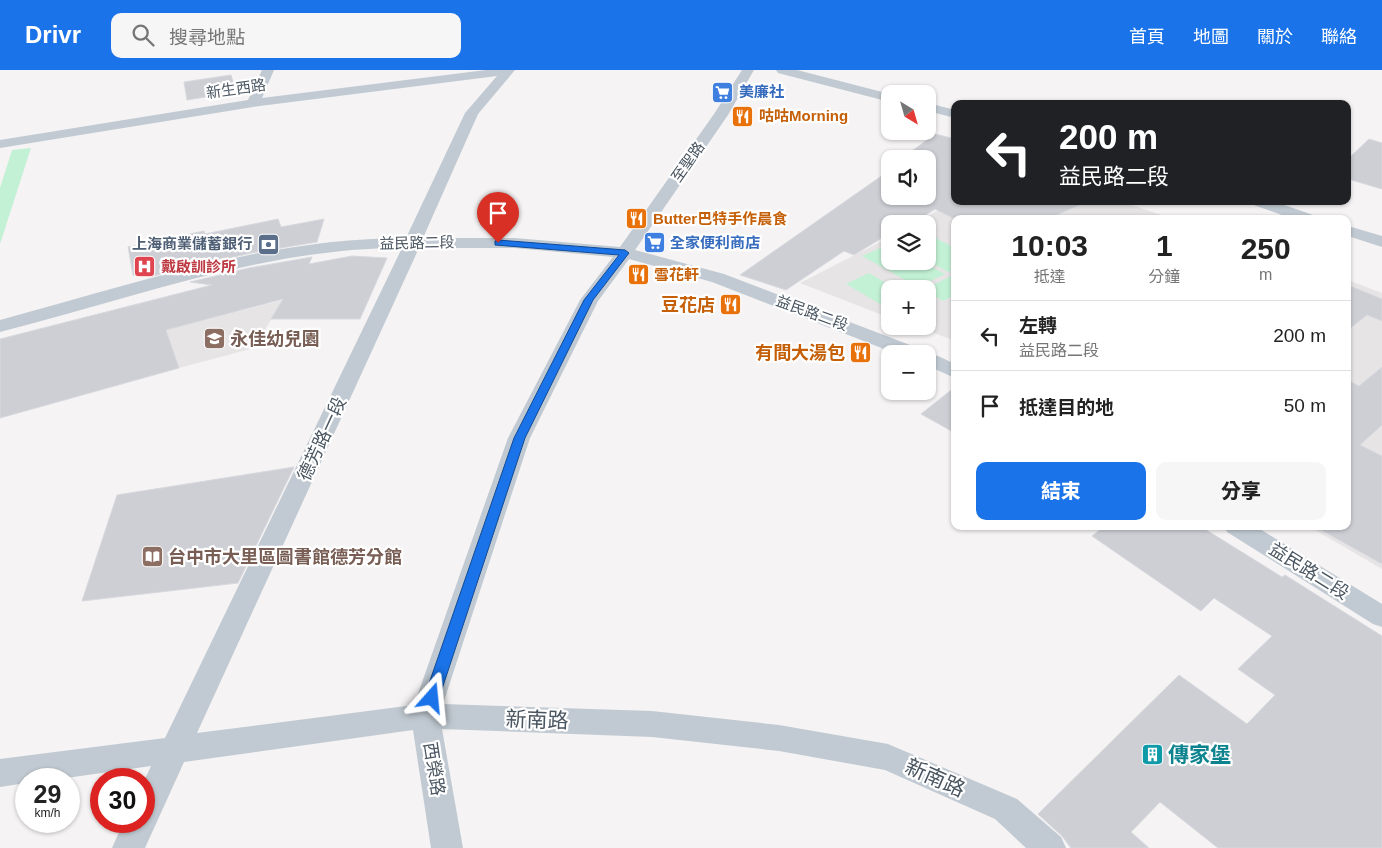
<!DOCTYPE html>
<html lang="zh-TW">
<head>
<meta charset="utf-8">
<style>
	:root { --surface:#fff; --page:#f6f6f6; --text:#222; --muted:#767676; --line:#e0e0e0; --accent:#1a73e8 }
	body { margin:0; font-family:Helvetica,"Noto Sans TC",sans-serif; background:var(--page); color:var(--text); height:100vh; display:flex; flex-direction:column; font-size:19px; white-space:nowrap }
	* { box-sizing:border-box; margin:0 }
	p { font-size:16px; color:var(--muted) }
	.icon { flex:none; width:28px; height:28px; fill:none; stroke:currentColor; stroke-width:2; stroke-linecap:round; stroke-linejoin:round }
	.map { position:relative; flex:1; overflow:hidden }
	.sheet { position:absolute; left:951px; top:145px; width:400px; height:315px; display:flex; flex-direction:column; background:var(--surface); border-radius:10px; box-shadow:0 1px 4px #0004 }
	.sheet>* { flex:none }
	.banner { position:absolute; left:951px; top:30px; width:400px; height:105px; border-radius:10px; box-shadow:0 1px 4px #0004; background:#202124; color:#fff; overflow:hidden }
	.needle { width:32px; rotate:143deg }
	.tools { position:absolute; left:881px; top:15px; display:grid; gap:10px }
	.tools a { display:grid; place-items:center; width:55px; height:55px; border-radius:10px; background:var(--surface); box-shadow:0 1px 4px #0004; font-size:25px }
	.speed { position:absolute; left:15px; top:698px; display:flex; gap:10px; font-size:25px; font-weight:700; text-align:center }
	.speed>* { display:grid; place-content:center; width:65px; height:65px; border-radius:50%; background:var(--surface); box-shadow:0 1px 4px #0004; line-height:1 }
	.speed small { font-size:12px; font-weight:400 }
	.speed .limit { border:8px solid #d22; background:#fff; color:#111 }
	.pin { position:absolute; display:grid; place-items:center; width:42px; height:42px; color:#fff; margin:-51px -21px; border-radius:50% 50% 50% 0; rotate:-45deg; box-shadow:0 0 5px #0007 }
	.pin .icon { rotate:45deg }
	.me { position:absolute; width:55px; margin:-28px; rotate:18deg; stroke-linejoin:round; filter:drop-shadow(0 0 4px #0008) }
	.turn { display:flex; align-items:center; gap:18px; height:105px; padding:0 25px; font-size:22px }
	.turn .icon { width:65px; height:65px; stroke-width:2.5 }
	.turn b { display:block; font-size:35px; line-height:42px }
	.eta { display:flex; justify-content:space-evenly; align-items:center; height:85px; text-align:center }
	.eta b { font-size:30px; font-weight:800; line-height:35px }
	.button { display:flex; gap:10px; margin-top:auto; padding:10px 25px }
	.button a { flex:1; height:58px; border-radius:10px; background:var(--accent); color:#fff; font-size:20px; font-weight:800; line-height:58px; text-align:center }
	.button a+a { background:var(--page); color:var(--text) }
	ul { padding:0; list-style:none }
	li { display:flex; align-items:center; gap:15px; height:70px; padding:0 25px; border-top:1px solid var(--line) }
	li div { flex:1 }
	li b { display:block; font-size:19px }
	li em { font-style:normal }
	header { display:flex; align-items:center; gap:30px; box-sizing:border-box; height:70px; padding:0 25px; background:var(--accent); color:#fff }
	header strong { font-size:24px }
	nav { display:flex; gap:28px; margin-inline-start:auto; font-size:18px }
	.search { width:350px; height:45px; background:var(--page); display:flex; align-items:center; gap:12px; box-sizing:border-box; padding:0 18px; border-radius:10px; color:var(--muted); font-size:19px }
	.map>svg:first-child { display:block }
</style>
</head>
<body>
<header>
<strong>Drivr</strong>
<div class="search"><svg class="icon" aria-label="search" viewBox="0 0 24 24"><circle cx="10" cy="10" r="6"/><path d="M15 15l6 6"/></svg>搜尋地點</div>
<nav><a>首頁</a><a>地圖</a><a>關於</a><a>聯絡</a></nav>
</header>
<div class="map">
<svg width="1382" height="778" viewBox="0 0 1382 778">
	<rect width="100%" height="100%" fill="#f5f3f3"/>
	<path fill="#e6e4e5" d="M955 131H1120L1173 149H955V271L916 256H928V219H890V248L800 213 890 167V191H928V154H913Z
		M1348 210 1382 223V499L1308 456H1348Z
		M283 230 254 278 179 298 166 260Z"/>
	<path fill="#c3f1d5" d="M31 78 0 174V118L12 80Z
		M928 164 955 178V199L948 202 928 191Z
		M889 174 890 191H921L945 204 918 217 862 186Z
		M869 203 896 219H890V240L846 214Z
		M951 206 955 208V225L943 231 928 222V219H925Z"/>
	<path fill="#cdcfd5" stroke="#d7d9de" d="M231 5 236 22 187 30 184 12Z
		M935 64 955 69V131H1088L1048 149H955L935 139 912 154H890V163L854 185 844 181 786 220 740 205 890 100V126H928V89H906L915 82 912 81Z
		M1369 69 1382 73V119L1348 109V89Z
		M278 149 281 157 324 149 317 172 251 183 149 207 133 205 128 177 204 161 205 164Z
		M352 186 387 188 360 249H271L283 229 166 260 179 298 0 348V269L212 215 190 212 249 198 312 187 309 194Z
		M1348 215 1382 229V251L1367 245 1348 260Z
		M1382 297V355L1360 375 1382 386V494L1314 456H1348V310L1359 316Z
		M955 317V363L921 344Z
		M294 397 238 513 82 531 117 425Z
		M1105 456H1200L1282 507 1285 505 1382 566V778H1218L1160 732 1131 762 1149 778H1071L1062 766 1038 744 1179 605 1247 654 1275 625 1238 599 1272 566 1214 528 1201 541 1092 466Z"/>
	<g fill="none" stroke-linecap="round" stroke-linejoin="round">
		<path fill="#c1cad2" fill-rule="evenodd" d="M262 0H274L262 28 486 0H515L478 44 423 168H515L620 177 714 44 742 0H754L728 45 635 180 724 204 923 280 926 284C936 283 946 290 955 294V308L928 296V284H897L712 212 629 189 598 231 530 368 443 634 652 641 779 655 888 674 1017 729 1061 767 1066 778H1026L995 749 885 700 779 681 652 667 442 659 463 778H431L413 660 184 692 145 778H112L124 751H144V711L151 696 59 709H26V713L0 717V689L165 668 402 178C263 178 133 229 0 262V250C133 214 267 168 406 168L465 43 497 6 253 37 0 78V70L248 30ZM419 178H515L613 187 580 230 508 368 414 635 197 663Z
			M776 0H797L890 24V32L778 3Z
			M928 33 955 40V48L928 41Z
			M1249 131H1273L1316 146 1318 149H1293L1251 134Z
			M1348 156 1382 166V177L1348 166Z
			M1224 456H1255L1382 534V557L1373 554 1227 462Z"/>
	</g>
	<path fill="#1a73e8" stroke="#114b97" d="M498 170 625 180 629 183 593 230 525 368 439 628 437 632 432 634 427 632 424 628 514 368 584 230 619 185 495 175V171Z"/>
	<defs>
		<symbol id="supermarket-square" viewBox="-11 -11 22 22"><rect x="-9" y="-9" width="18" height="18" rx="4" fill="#3f7fe0" stroke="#fff"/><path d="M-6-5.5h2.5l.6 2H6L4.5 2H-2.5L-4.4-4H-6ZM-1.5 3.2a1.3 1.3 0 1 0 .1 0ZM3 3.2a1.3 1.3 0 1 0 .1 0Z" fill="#fff"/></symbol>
		<symbol id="restaurant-square" viewBox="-11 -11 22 22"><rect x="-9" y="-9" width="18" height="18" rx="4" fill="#e8710a" stroke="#fff"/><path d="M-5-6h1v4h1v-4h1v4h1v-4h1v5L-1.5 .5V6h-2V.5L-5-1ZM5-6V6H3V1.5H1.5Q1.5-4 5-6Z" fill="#fff"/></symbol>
		<symbol id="bank-square" viewBox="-11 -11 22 22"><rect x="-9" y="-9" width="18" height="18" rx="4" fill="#5c6f8a" stroke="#fff"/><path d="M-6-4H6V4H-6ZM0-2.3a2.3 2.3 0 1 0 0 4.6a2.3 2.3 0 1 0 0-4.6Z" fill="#fff"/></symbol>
		<symbol id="hospital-square" viewBox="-11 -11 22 22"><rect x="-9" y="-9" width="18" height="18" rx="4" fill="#e0444e" stroke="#fff"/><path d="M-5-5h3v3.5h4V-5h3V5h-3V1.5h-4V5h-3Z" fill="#fff"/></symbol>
		<symbol id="school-square" viewBox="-11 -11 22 22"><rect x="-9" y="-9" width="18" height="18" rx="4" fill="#8d6e63" stroke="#fff"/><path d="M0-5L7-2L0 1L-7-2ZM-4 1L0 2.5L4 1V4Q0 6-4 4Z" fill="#fff"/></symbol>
		<symbol id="library-square" viewBox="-11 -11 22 22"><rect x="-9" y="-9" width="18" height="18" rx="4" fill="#8d6e63" stroke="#fff"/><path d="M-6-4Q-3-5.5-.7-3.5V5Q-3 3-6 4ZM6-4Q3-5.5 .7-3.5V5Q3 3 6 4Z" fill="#fff"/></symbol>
		<symbol id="building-square" viewBox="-11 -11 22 22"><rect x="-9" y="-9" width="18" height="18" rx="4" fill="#0f9aa8" stroke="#fff"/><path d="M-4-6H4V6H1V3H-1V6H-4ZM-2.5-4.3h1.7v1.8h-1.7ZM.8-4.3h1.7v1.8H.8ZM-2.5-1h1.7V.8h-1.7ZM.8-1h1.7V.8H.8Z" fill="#fff"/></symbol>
	</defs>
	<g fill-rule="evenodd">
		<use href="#supermarket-square" x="710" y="10" width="25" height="25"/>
		<use href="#restaurant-square" x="730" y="34" width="25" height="25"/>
		<use href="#restaurant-square" x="624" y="136" width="25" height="25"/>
		<use href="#supermarket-square" x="642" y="160" width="25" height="25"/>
		<use href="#bank-square" x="256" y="162" width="25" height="25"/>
		<use href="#hospital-square" x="132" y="184" width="25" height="25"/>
		<use href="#restaurant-square" x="626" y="192" width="25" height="25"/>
		<use href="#restaurant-square" x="718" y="222" width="25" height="25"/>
		<use href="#school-square" x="202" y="256" width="25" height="25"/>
		<use href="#restaurant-square" x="848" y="270" width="25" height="25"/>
		<use href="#library-square" x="140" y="474" width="25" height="25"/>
		<use href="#building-square" x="1140" y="672" width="25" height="25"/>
	</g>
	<g text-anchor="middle" stroke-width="4.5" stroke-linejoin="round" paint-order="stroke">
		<g font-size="15" fill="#4a5661" stroke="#fff">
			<text transform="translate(236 19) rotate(-8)" y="5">新生西路</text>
			<text transform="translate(688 92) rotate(-55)" y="5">至聖路</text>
			<text transform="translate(417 173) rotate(-1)" y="5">益民路二段</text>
			<text transform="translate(812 243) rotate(20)" y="5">益民路二段</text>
		</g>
		<g font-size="15" font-weight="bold" fill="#366cbe" stroke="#fff" text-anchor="start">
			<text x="739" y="27">美廉社</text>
			<text x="670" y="178">全家便利商店</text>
		</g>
		<g font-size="15" font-weight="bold" fill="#c56008" stroke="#fff" text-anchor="start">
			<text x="759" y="51">咕咕Morning</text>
			<text x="653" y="154">Butter巴特手作晨食</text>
			<text x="654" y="210">雪花軒</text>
		</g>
		<g font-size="15" font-weight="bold" fill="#4e5e75" stroke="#fff" text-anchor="end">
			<text x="252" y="179">上海商業儲蓄銀行</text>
		</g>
		<g font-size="15" font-weight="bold" fill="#be3a42" stroke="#fff" text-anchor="start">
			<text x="161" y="202">戴啟訓診所</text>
		</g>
		<g font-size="18" font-weight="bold" fill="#c56008" stroke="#fff" text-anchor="end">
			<text x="715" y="241">豆花店</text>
			<text x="845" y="289">有間大湯包</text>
		</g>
		<g font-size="18" font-weight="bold" fill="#785e54" stroke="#fff" text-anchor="start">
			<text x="230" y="275">永佳幼兒園</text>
			<text x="168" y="493">台中市大里區圖書館德芳分館</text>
		</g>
		<g font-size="18" fill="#4a5661" stroke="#fff">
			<text transform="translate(322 369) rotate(-65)" y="6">德芳路一段</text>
			<text transform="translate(1309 501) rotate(32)" y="6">益民路二段</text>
			<text transform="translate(434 699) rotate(81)" y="6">西榮路</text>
		</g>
		<g font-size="21" fill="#4a5661" stroke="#fff">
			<text transform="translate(537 650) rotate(2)" y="7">新南路</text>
			<text transform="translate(935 708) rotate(24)" y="7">新南路</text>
		</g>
		<g font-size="21" font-weight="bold" fill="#0d838f" stroke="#fff" text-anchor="start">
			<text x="1168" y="692">傳家堡</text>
		</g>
	</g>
</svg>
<div class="tools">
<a><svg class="needle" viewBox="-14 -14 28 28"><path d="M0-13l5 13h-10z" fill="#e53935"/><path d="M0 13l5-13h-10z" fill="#767676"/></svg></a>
<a><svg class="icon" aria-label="sound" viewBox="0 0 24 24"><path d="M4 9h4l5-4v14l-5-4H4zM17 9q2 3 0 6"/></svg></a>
<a><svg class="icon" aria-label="layers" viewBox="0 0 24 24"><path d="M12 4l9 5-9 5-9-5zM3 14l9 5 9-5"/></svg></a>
<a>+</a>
<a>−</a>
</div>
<div class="speed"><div>29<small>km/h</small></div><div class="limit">30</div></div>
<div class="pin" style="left:498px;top:173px;background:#d93025"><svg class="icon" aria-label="arrive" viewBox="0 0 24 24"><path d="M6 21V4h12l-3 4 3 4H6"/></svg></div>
<svg class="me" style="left:432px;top:628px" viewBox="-20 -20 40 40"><path d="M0-17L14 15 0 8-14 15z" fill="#1a73e8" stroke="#fff" stroke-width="4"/></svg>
<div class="banner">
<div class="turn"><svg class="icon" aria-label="left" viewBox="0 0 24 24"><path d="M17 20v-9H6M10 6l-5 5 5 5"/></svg><div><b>200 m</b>益民路二段</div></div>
</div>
<section class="sheet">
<div class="eta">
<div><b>10:03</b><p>抵達</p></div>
<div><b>1</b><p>分鐘</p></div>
<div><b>250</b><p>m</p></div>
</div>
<ul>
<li><svg class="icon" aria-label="left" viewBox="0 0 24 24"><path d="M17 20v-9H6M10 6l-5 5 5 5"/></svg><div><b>左轉</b><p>益民路二段</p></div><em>200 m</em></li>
<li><svg class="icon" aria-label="arrive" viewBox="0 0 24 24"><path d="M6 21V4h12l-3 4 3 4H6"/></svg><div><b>抵達目的地</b></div><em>50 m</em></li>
</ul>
<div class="button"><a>結束</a><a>分享</a></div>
</section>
</div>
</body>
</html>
